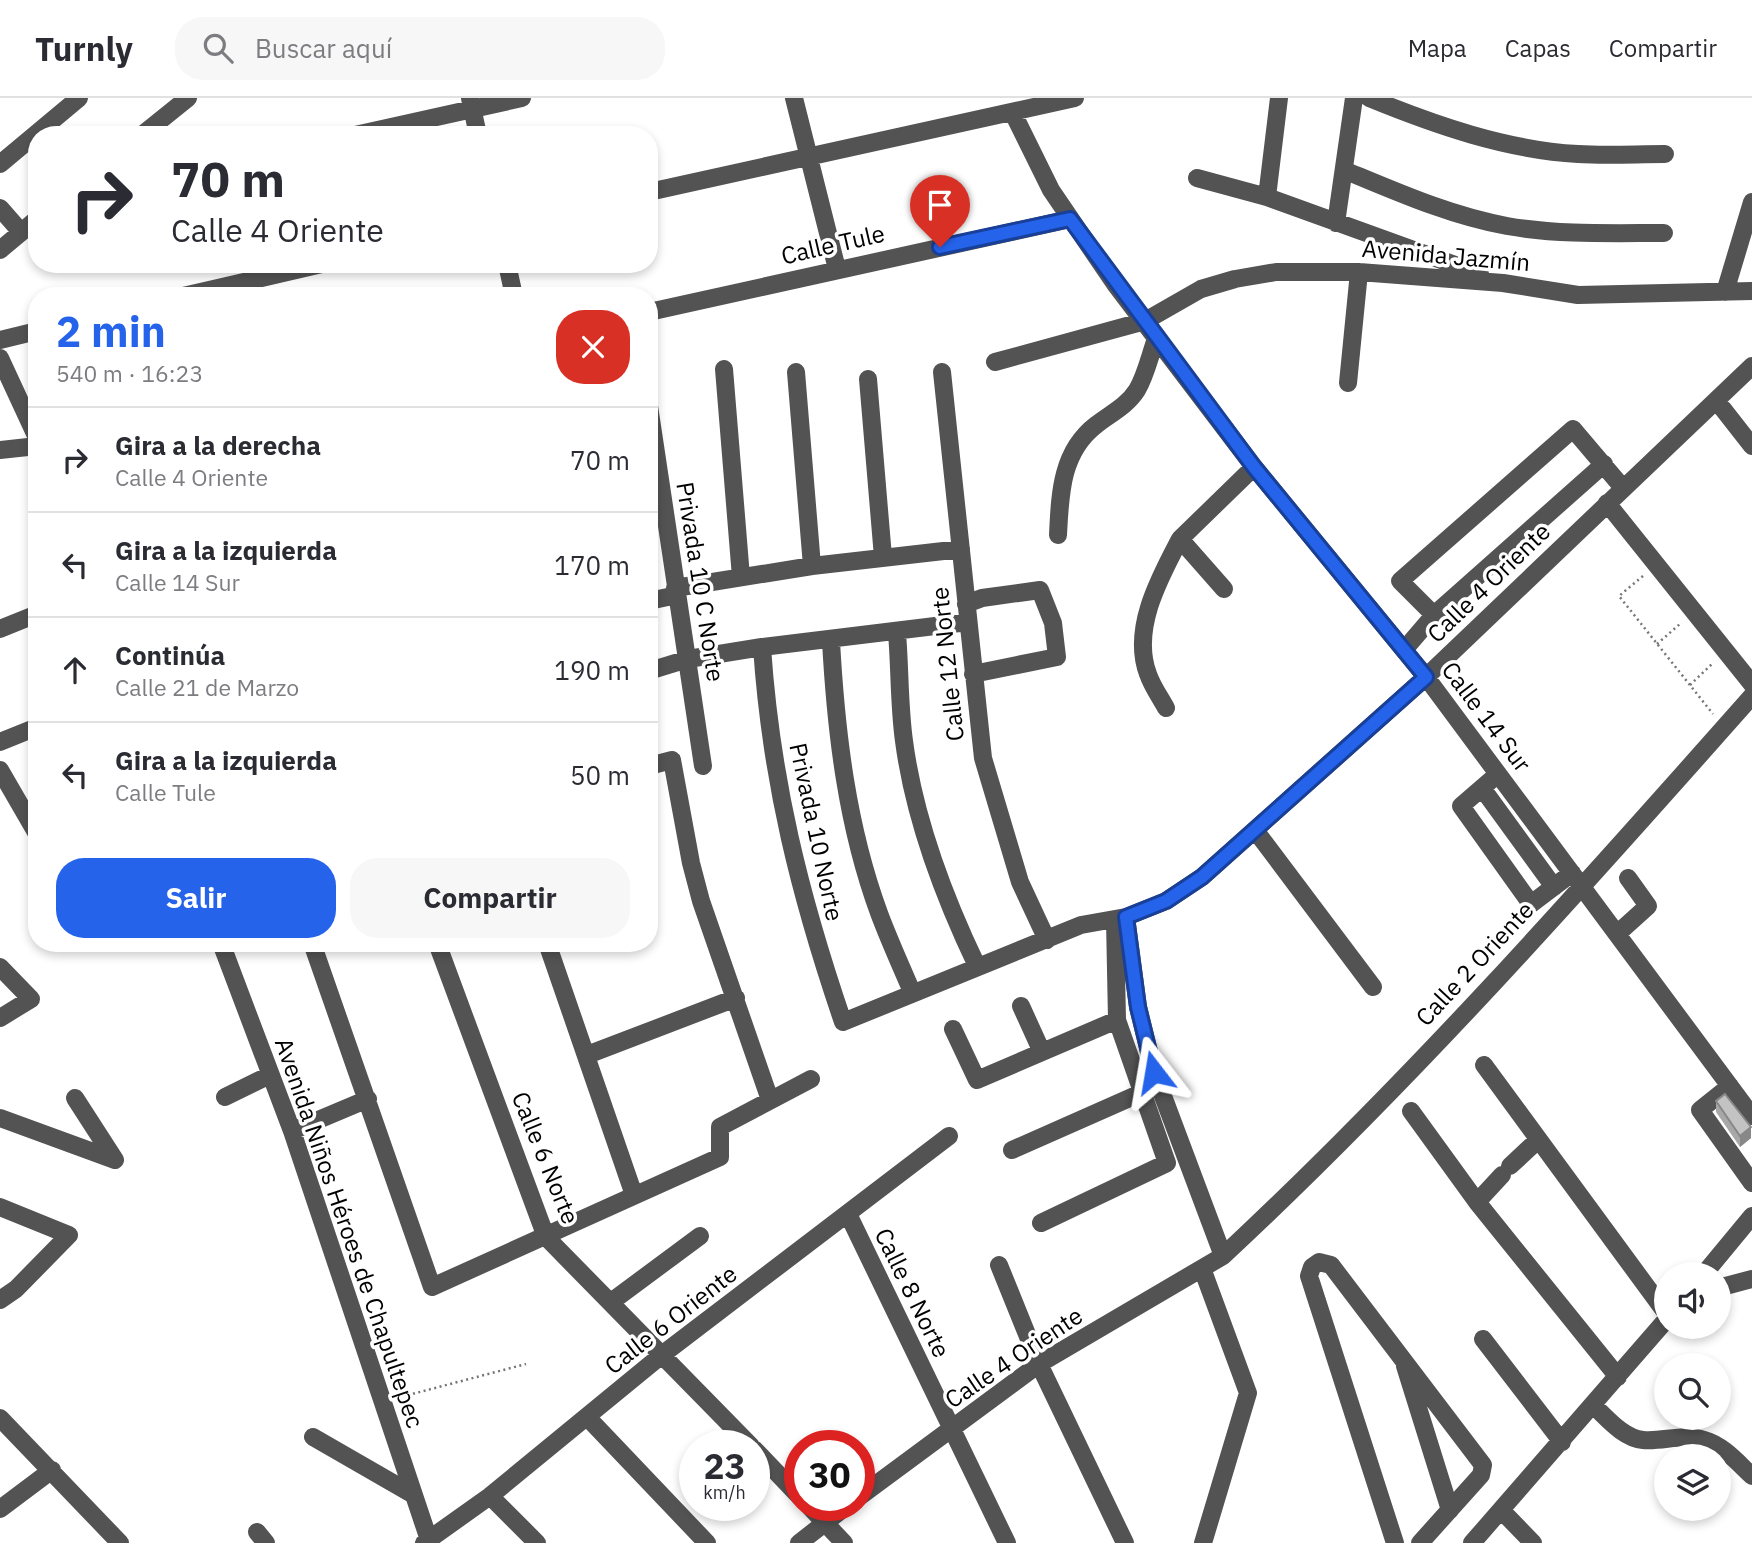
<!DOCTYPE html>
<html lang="es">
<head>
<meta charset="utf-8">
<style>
	:root { --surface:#fff; --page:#f7f7f7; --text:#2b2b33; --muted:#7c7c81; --line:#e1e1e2; --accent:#2563eb }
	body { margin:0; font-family:"IBM Plex Sans",sans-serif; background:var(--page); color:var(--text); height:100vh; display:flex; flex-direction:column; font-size:26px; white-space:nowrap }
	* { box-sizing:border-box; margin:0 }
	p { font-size:23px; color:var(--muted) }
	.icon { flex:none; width:38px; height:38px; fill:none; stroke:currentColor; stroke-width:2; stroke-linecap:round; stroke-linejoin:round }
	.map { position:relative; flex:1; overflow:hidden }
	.details { position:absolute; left:28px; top:189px; width:630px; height:665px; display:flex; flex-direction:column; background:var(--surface); border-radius:28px; box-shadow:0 4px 10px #0003 }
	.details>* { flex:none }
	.banner { position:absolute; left:28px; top:28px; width:630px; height:147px; border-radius:28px; box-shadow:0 4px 10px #0003; background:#fff; color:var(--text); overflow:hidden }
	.buttons { position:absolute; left:1654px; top:1164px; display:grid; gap:14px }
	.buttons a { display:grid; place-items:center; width:77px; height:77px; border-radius:50%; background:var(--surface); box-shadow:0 4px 10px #0003; font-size:35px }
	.speed { position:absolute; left:679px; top:1332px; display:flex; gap:14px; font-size:35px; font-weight:700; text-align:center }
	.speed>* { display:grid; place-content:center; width:91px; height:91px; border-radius:50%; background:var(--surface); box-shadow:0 4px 10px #0003; line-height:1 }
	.speed small { font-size:18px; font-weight:400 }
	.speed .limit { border:10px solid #d22; background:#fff; color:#111 }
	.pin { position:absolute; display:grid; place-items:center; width:60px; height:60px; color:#fff; margin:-72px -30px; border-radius:50% 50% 50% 0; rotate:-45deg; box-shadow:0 0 7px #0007 }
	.pin .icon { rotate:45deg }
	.me { position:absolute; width:77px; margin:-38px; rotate:346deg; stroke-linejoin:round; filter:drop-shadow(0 0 5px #0008) }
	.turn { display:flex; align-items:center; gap:24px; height:147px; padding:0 28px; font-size:32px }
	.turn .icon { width:91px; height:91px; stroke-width:2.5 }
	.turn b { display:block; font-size:49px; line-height:60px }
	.round { display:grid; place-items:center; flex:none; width:74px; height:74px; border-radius:28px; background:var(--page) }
	.overview { display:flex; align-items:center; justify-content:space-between; height:119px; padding:0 28px }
	h1 { font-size:42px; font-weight:700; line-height:52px; color:var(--accent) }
	.button { display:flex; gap:14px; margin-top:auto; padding:14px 28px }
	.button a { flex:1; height:80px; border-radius:28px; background:var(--accent); color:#fff; font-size:28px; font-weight:700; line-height:80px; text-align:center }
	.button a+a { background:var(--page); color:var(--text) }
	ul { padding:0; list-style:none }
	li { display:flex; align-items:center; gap:21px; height:105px; padding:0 28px; border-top:2px solid var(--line) }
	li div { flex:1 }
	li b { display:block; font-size:26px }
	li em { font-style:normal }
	header { display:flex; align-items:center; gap:42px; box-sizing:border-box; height:98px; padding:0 35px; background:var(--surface); border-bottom:2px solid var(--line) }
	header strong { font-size:33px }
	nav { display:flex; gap:38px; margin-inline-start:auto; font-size:24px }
	.search { width:490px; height:63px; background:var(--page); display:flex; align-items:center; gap:18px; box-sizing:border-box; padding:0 24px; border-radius:28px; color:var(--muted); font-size:26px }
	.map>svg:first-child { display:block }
</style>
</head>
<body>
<header>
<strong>Turnly</strong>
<div class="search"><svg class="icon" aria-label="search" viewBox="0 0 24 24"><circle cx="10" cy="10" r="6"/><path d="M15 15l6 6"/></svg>Buscar aquí</div>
<nav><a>Mapa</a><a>Capas</a><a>Compartir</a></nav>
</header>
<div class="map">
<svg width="1752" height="1445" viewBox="0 0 1752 1445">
	<rect width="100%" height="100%" fill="#fff"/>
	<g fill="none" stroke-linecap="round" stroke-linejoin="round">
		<path stroke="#757575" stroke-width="2.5" stroke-dasharray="2 3.5" stroke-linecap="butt" d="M1643 478 1619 498 1713 616
			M1657 546 1681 525
			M1690 587 1713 565
			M397 1300 526 1266"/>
		<path stroke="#535353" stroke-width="18" d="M470 0 478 37
			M794 0 837 171
			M1369 0C1435 27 1506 52 1578 56 1607 58 1636 56 1665 56
			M1013 15 1051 92 1115 186 1254 369 1426 579 1752 1018
			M142 37 188 0
			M355 37 522 0
			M0 66 79 0
			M1344 72C1397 94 1451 118 1507 128 1559 137 1611 135 1664 135
			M1197 80 1267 99 1480 176
			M649 94 1075 0
			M1267 99 1279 0
			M0 110 21 134
			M1336 125 1354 0
			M0 152 37 121
			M507 166 514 198
			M1725 194 1752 104
			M183 198 322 166
			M649 214 1070 121
			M0 242 37 233
			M0 260 37 340
			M995 264 1145 223 1201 191 1235 181 1276 174H1359L1503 185 1578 197 1752 193
			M724 271 741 479
			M796 274 812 468
			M942 274 983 660 1020 784 1047 842
			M868 281 883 459
			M1348 285 1359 174
			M649 308 703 668
			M1723 311 1752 348
			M0 352 37 348
			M1604 366 1434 517 1400 483 1573 331 1623 390
			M1607 405 1752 586
			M1058 437C1060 396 1061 354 1096 327 1110 316 1127 308 1137 292 1146 277 1150 257 1156 241
			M675 490 812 468 961 451
			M1224 491 1180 441 1254 369
			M649 503 677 497
			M966 506 982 500 1040 492 1053 525 1057 559 973 576
			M0 531 37 516
			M897 535C900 570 899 607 904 643 914 719 944 799 977 868
			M831 543C836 635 847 728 879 815 889 842 901 868 912 894
			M762 549C771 683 800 798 843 924L1081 827 1126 819 1166 803 1202 779 1426 579 1752 268
			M1404 552 1434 517
			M649 573 688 561 762 549 968 524
			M1166 610C1160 599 1152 588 1148 576 1131 531 1160 479 1180 441
			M0 644 37 629
			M649 668 672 662 691 765 701 803 770 1002
			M0 672 37 736
			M1498 676 1461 708 1531 806 1572 775
			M1482 690 1554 789
			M1255 732 1373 889
			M1617 836 1648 808 1628 780
			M221 845 292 1033 429 1442
			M312 845 432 1189 720 1059V1029L811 981
			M437 845 546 1139 751 1348
			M547 845 634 1097
			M0 869 31 901 0 920
			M1021 908 1041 952
			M953 931 977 982 1117 922
			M587 957 736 900
			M1484 967 1666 1215
			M1730 988 1700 1012 1752 1085
			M225 999 270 977
			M75 1000 115 1062
			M1411 1013 1477 1104 1618 1279
			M0 1020 115 1062
			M292 1033 368 1001
			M1012 1052 1141 995
			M1510 1068 1538 1042
			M1477 1104 1502 1077
			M0 1109 69 1137 16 1191 0 1202
			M848 1116 1007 1445
			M1041 1125 1167 1065 1117 922 1115 822
			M1223 1158C1411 983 1582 790 1752 598
			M999 1167 1039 1266 1125 1445
			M1203 1173 1248 1295 1203 1445
			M1704 1176 1752 1118
			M1718 1190 1752 1181
			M611 1204 700 1138
			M1483 1241 1562 1344
			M1405 1268 1450 1412
			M1594 1308C1607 1320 1623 1340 1643 1342 1663 1344 1683 1335 1704 1342 1723 1347 1738 1365 1752 1378
			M0 1320 120 1445
			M588 1320 707 1445
			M313 1339 412 1396
			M754 1351 800 1399
			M490 1398 537 1445
			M859 1399 1039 1266 1223 1158 1154 974 1138 909 1126 819
			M808 1407 844 1445
			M0 1411 52 1372
			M1502 1413 1533 1445
			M257 1434 266 1445
			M424 1445 490 1398 663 1256 949 1038
			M799 1445 848 1407
			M1395 1445 1309 1178 1312 1169 1319 1164 1331 1167 1483 1367 1481 1377 1420 1445
			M1472 1445 1666 1222"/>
	</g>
	<path fill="#a8a8a8" d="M1716 1003 1751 1040 1740 1049 1716 1014Z"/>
	<path fill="#888" d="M1751 1029V1040L1740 1049V1038Z"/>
	<path fill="#c3c3c3" stroke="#888" stroke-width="2" d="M1725 996 1751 1029 1740 1038 1716 1003Z"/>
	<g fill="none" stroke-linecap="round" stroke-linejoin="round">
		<defs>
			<path id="route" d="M940 149 1070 121 1254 369 1426 579 1202 779 1166 803 1126 819 1138 909 1154 974"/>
		</defs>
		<use href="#route" stroke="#184099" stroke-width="18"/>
		<use href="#route" stroke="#2563eb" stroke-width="12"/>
	</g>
	<g text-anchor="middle" stroke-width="7" stroke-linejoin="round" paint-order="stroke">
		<g font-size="24" fill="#000" stroke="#fff">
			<text transform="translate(833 147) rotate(-13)" y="8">Calle Tule</text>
			<text transform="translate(1446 158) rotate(5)" y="8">Avenida Jazmín</text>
			<text transform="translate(700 484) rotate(81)" y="8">Privada 10 C Norte</text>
			<text transform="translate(1489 485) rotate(-44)" y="8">Calle 4 Oriente</text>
			<text transform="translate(948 566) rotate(-96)" y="8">Calle 12 Norte</text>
			<text transform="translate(1486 619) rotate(53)" y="8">Calle 14 Sur</text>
			<text transform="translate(816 734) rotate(78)" y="8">Privada 10 Norte</text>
			<text transform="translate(1475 866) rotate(-47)" y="8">Calle 2 Oriente</text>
			<text transform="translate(545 1060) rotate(68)" y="8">Calle 6 Norte</text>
			<text transform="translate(349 1135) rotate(71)" y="8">Avenida Niños Héroes de Chapultepec</text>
			<text transform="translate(912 1195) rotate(64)" y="8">Calle 8 Norte</text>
			<text transform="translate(671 1222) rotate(-38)" y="8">Calle 6 Oriente</text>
			<text transform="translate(1014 1260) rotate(-34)" y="8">Calle 4 Oriente</text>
		</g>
	</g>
</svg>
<div class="buttons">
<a><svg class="icon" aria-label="sound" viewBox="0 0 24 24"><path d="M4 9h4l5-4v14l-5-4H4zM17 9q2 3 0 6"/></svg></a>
<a><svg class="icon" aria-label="search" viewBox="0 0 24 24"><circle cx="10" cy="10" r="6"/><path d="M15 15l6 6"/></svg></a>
<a><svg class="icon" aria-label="layers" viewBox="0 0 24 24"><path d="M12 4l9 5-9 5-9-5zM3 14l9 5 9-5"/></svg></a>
</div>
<div class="speed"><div>23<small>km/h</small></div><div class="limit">30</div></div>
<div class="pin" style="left:940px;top:149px;background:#d93025"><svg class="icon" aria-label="arrive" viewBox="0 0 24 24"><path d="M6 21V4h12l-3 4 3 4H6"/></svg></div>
<svg class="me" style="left:1154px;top:974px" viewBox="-20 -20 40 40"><path d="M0-17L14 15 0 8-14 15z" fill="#2563eb" stroke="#fff" stroke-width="4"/></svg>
<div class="banner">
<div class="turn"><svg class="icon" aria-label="right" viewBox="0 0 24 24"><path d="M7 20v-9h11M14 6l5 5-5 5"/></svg><div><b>70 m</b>Calle 4 Oriente</div></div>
</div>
<section class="details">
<div class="overview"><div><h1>2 min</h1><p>540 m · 16:23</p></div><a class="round" style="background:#d93025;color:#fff"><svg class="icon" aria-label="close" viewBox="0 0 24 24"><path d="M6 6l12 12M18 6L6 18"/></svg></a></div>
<ul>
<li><svg class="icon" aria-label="right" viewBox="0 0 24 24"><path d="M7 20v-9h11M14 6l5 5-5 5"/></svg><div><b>Gira a la derecha</b><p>Calle 4 Oriente</p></div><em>70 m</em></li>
<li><svg class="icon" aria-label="left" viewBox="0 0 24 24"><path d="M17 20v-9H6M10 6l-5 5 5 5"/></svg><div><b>Gira a la izquierda</b><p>Calle 14 Sur</p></div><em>170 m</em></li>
<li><svg class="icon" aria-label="ahead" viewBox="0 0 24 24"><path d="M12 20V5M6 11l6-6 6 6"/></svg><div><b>Continúa</b><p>Calle 21 de Marzo</p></div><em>190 m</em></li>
<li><svg class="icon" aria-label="left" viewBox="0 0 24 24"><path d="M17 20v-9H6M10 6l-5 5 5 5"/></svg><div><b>Gira a la izquierda</b><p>Calle Tule</p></div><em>50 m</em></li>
</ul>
<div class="button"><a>Salir</a><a>Compartir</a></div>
</section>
</div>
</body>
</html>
